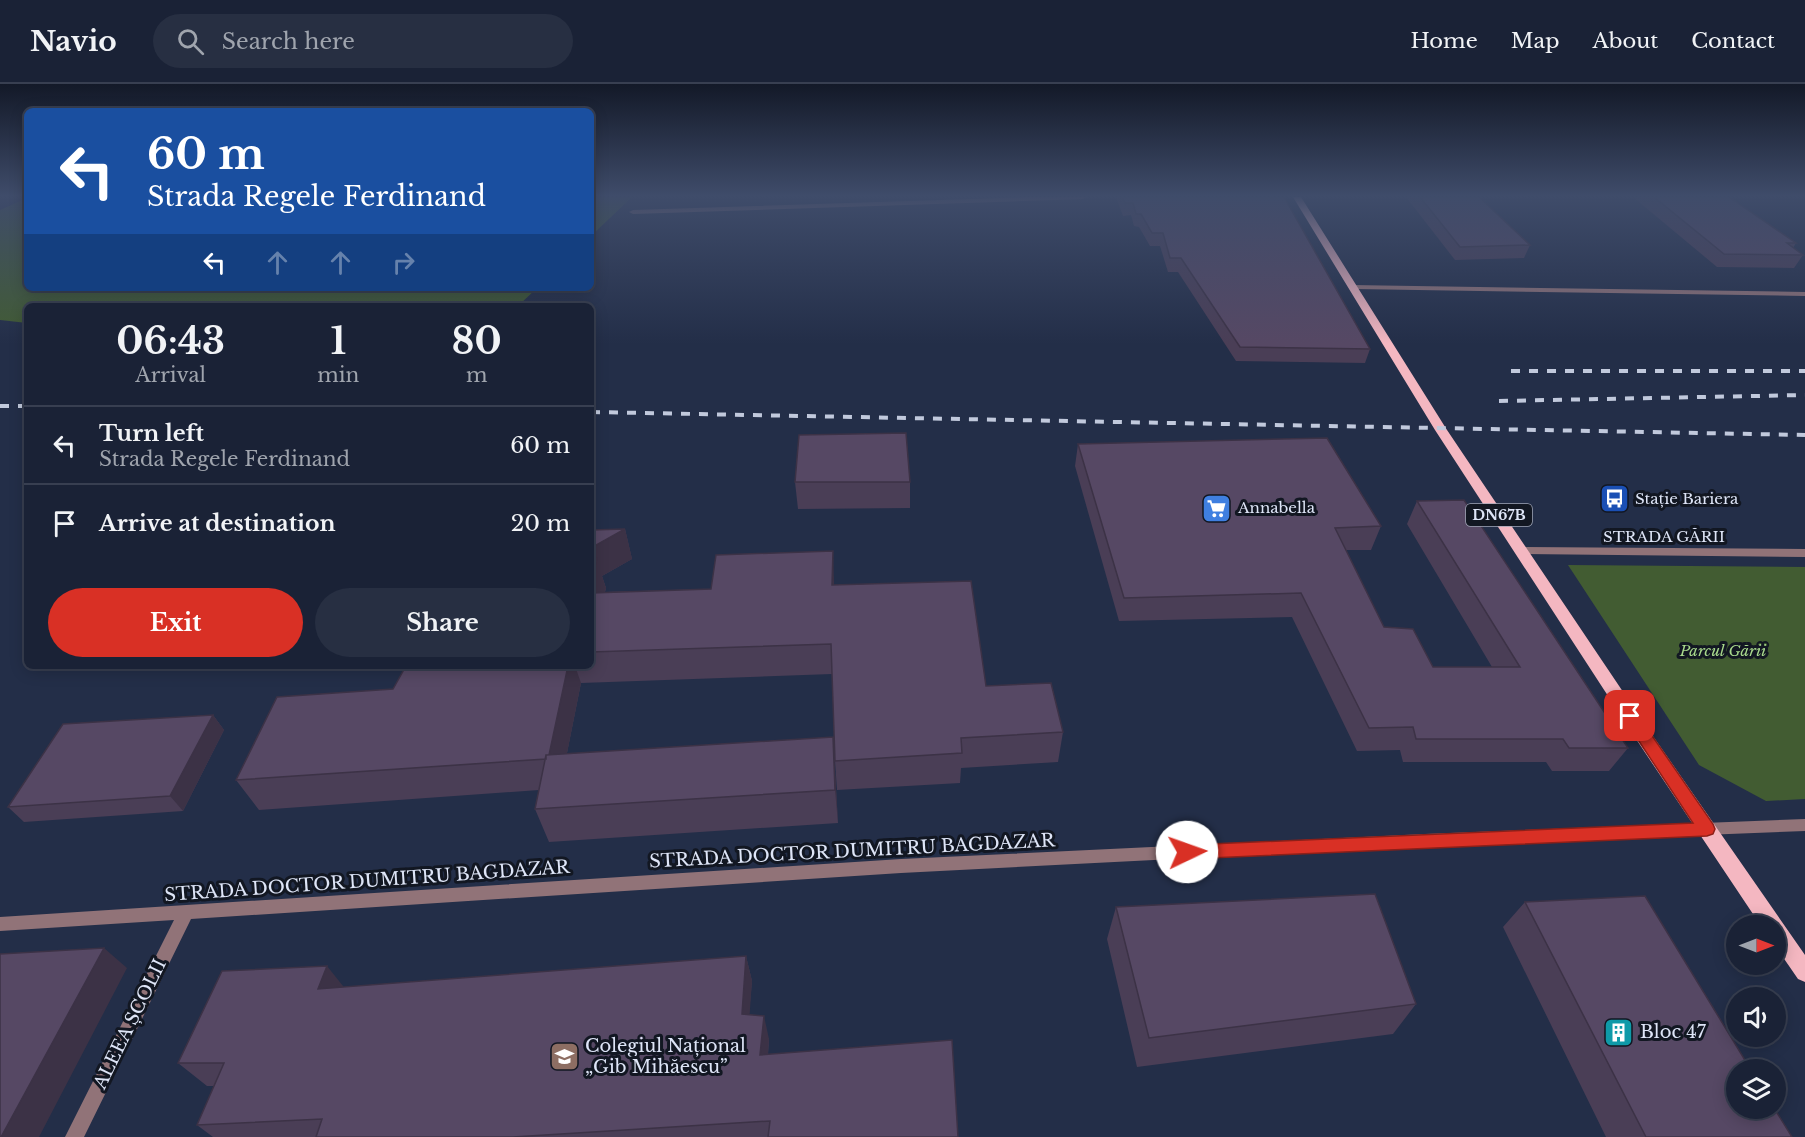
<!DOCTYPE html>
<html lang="en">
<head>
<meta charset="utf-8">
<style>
	:root { --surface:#1a2236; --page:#272f42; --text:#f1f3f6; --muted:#9fa4ad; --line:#383f51; --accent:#d93025 }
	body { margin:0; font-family:"Libre Baskerville",serif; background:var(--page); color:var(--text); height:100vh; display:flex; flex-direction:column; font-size:22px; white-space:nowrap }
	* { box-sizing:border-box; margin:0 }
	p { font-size:20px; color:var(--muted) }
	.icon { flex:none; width:33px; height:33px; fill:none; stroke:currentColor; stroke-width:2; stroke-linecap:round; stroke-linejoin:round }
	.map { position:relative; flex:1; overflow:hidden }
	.drawer { position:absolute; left:24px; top:219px; width:570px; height:366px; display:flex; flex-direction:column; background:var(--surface); border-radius:9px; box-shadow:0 3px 15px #0003,0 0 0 2px var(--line) }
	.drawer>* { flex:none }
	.hud { position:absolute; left:24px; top:24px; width:570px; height:183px; border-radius:9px; box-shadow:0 3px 15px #0003,0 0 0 2px var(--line); background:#1a4fa0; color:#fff; overflow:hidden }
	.needle { width:39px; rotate:90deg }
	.controls { position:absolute; left:1726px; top:831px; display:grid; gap:12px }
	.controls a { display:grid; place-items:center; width:60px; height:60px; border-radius:50%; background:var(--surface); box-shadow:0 3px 15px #0003,0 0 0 2px var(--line); font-size:30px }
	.pin { position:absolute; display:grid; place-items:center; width:51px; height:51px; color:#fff; margin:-26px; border-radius:12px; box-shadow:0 3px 9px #0006 }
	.me { position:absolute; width:66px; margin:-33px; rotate:87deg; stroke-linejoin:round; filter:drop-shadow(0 0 4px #0008) }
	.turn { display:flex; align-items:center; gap:21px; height:126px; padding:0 24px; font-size:27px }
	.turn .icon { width:78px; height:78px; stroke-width:2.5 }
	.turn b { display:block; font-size:42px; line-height:51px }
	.lanes { display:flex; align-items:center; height:57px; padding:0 24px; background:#0003; justify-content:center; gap:30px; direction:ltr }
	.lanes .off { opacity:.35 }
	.eta { display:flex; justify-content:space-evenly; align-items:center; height:102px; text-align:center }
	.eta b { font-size:36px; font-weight:800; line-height:42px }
	.action { display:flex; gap:12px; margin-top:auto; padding:12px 24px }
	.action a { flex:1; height:69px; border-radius:36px; background:var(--accent); color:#fff; font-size:24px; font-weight:800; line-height:69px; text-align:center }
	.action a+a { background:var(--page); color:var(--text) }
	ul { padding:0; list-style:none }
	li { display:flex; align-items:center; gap:18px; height:78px; padding:0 24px; border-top:2px solid var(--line) }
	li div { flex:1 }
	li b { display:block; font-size:22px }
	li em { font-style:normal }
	header { display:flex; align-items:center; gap:36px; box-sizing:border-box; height:84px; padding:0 30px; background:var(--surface); border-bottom:2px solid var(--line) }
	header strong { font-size:28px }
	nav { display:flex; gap:33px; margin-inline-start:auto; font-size:21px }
	.search { width:420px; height:54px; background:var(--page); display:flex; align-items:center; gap:15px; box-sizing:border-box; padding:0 21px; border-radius:33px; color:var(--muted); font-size:22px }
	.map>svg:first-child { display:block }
</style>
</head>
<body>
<header>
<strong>Navio</strong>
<div class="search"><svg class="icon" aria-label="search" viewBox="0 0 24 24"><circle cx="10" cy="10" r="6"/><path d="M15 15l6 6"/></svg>Search here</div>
<nav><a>Home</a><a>Map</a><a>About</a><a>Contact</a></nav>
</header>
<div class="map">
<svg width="1805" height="1053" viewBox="0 0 1805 1053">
	<rect width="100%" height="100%" fill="#232e48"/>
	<path fill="#425c32" d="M591 113H632L591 152Z
		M27 114V204H537L518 222H27V239L0 236V126Z
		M1568 481 1805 483V715L1766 717 1699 681Z"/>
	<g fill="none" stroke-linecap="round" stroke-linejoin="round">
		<path fill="#917378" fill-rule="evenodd" d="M1031 113H1086L1083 115 633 130 629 128 633 126Z
			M1352 201 1805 208V212L1355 205 1351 203Z
			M1805 735V747L1425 762 901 789 191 835 84 1053H65L174 836 0 847V833L901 775 1425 750Z"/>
		<path fill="#917378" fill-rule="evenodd" d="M1523 463 1805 465V473L1519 470 1517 467 1519 464Z"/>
		<path fill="#f4b7c1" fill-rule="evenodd" d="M1293 113H1301L1447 346 1648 645 1805 871V898L1798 895 1776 863V842H1761L1636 655 1435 346Z"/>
		<path stroke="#c1c9dc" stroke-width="4" stroke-dasharray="9 9" stroke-linecap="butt" d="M1511 287H1805
			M1499 317 1805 311
			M0 322H27
			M591 328 1805 351"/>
	</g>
	<path fill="#4a3e56" d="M1116 113H1284L1370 265 1365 279 1236 277 1178 188H1168L1160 162H1150L1139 143 1134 142 1131 131 1123 132Z
		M1406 113H1479L1530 161 1524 174 1455 176Z
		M1633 113H1729L1796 159 1793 164 1803 171 1794 184 1717 183Z
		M1078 360 1381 442 1371 466H1346L1384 543 1433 583H1492L1407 440 1417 417 1628 664 1609 687H1552L1546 678H1403L1400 666 1357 667 1292 533 1119 537 1075 382Z
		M795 398H910V424L798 425Z
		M625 445 632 475 602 492 606 504 605 508 834 501 986 602 1063 648 1058 678 961 684 960 699 837 706 835 677 832 590 581 599 567 669 835 687 838 739 549 758 535 725 539 706 259 726 236 696 393 605 406 582H591V446Z
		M213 631 224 646 183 727 24 738 8 723Z
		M1525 818 1792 1053H1606L1503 843Z
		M1116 823 1416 920 1393 950 1137 983 1107 855Z
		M746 872 752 897 749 930 769 955 768 971 958 1053H213L197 1041 214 1002H207L178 979 344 903Z"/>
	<path fill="#3c3246" d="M625 445 632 475 602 492 606 504 597 539 591 519V464Z
		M833 467 834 497V531L832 501Z
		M568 582H575L581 599 560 704 548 675Z
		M213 631 224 646 183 727 170 712Z
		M833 653 835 687 838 739 835 706Z
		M104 864 127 884 39 1053H1Z
		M746 872 752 897 748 953 742 930Z
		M327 882 347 907 318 905Z
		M764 932 769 955 766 994 760 971Z"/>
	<path fill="#564864" stroke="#3c3246" stroke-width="1.5" d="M1122 113H1284L1370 265 1240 263 1181 174H1170L1163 149H1152L1141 130H1136L1133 119H1125Z
		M1420 113H1479L1530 161 1460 163Z
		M1654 113H1729L1796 159H1787L1803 171 1724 170Z
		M906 349 910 398H795L799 351Z
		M1327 354 1381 442 1335 444 1384 543 1413 545 1433 583H1520L1417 417 1464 416 1628 664H1569L1563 655H1416L1413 643 1369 644 1301 509 1124 514 1078 360Z
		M625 445 591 464V446Z
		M833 467 832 501 971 497 986 602 1051 599 1063 648 961 654 962 669 835 677 831 560 591 568V509L711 505 716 471Z
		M591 474H597L591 498Z
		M406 582H568L549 671H546V675L236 696 277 613 393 605Z
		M213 631 170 712 8 723 63 640Z
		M833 653 835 706 535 725 546 671Z
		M1375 810 1416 920 1149 954 1116 823Z
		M1645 812 1751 986H1737V1024H1774L1792 1053H1646L1525 818Z
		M104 864 1 1053H0V870Z
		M746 872 742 930 764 932 760 971 952 956 958 1053H768L770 1037 513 1053H316L322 1035 197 1041 224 979H178L222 887 327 882 318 905Z"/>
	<linearGradient id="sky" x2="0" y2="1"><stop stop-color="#131928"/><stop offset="0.43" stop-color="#3f4c6a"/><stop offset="1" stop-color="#3f4c6a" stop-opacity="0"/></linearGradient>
	<rect width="1805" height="260" fill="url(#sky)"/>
	<path fill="#d93025" stroke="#8d1f18" stroke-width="1.5" d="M1630 626 1635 627 1713 740 1715 745 1713 750 1707 752 1187 775 1181 773 1178 768 1181 763 1187 761 1693 739 1625 636 1622 632 1625 627Z"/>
	<defs>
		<symbol id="bus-square" viewBox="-11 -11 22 22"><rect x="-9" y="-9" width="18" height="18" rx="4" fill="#1a4fb4" stroke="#121722"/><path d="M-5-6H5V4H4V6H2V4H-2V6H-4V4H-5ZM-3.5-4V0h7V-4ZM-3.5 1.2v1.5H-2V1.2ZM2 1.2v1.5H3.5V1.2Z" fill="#fff"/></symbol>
		<symbol id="supermarket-square" viewBox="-11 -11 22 22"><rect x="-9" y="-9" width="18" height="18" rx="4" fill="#3f7fe0" stroke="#121722"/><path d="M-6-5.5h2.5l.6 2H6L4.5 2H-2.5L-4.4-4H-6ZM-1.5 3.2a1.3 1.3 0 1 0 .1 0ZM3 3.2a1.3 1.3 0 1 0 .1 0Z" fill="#fff"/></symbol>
		<symbol id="building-square" viewBox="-11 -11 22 22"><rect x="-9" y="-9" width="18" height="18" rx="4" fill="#0f9aa8" stroke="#121722"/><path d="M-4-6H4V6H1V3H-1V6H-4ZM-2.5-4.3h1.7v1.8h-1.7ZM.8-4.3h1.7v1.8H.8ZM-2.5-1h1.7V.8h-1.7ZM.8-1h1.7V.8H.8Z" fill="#fff"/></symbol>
		<symbol id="school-square" viewBox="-11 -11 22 22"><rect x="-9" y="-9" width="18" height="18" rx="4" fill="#8d6e63" stroke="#121722"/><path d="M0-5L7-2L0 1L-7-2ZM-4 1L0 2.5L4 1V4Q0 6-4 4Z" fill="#fff"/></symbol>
	</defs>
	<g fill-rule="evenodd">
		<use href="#bus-square" x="1598" y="398" width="33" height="33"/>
		<use href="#supermarket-square" x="1200" y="408" width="33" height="33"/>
		<use href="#building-square" x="1602" y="932" width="33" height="33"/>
		<use href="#school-square" x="548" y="956" width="33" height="33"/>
	</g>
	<g text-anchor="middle" stroke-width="6" stroke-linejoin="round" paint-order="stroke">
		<rect fill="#121722" stroke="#a1a7b7" stroke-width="1.5" x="1466" y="420" width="66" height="22" rx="4.5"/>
		<g font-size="14" font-weight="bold" fill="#dee5f7">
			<text x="1499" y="436">DN67B</text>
		</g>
		<g font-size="15" fill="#dee5f7" stroke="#121722" text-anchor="start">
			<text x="1635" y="420">Stație Bariera</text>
			<text x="1238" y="429">Annabella</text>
		</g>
		<g font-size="15" fill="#dee5f7" stroke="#121722">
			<text x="1664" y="458">STRADA GĂRII</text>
		</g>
		<g font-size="15" font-style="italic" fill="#a8d98c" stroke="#121722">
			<text x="1723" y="572">Parcul Gării</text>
		</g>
		<g font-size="18" fill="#dee5f7" stroke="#121722">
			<text transform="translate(852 767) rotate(-3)" y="6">STRADA DOCTOR DUMITRU BAGDAZAR</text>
			<text transform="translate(367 797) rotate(-4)" y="6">STRADA DOCTOR DUMITRU BAGDAZAR</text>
			<text transform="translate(130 940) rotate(-64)" y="6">ALEEA ȘCOLII</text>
		</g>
		<g font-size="18" fill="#dee5f7" stroke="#121722" text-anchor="start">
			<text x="1640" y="954">Bloc 47</text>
			<text x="585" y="968">Colegiul Național<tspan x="585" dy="21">„Gib Mihăescu”</tspan></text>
		</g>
	</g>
</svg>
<div class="controls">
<a><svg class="needle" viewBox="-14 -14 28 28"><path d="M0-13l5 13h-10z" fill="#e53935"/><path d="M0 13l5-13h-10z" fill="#9fa4ad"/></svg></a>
<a><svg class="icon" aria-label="sound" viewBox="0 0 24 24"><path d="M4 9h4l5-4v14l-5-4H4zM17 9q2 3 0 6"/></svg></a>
<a><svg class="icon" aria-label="layers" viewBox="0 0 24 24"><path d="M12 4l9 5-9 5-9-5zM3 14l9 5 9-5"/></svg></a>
</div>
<div class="pin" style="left:1630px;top:632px;background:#d93025"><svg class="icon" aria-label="arrive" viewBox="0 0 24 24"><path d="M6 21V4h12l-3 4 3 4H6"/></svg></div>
<svg class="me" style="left:1187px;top:768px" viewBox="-20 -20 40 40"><circle r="19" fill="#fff"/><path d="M0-13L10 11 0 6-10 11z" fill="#d93025"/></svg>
<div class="hud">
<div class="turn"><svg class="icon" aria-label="left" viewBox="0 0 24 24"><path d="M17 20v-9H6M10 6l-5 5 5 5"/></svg><div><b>60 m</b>Strada Regele Ferdinand</div></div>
<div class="lanes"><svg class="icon" aria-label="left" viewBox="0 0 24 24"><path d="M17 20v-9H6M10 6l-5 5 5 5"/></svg><svg class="icon off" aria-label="ahead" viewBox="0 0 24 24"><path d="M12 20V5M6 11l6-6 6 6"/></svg><svg class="icon off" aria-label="ahead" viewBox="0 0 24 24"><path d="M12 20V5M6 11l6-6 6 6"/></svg><svg class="icon off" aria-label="right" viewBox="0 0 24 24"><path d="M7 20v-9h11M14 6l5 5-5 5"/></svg></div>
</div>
<section class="drawer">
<div class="eta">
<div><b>06:43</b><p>Arrival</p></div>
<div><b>1</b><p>min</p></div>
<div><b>80</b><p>m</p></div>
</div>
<ul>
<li><svg class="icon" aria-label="left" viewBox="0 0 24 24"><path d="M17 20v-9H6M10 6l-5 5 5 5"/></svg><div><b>Turn left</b><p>Strada Regele Ferdinand</p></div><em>60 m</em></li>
<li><svg class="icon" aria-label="arrive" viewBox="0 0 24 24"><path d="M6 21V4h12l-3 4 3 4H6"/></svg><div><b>Arrive at destination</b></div><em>20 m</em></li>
</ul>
<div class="action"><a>Exit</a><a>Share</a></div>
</section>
</div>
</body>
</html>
